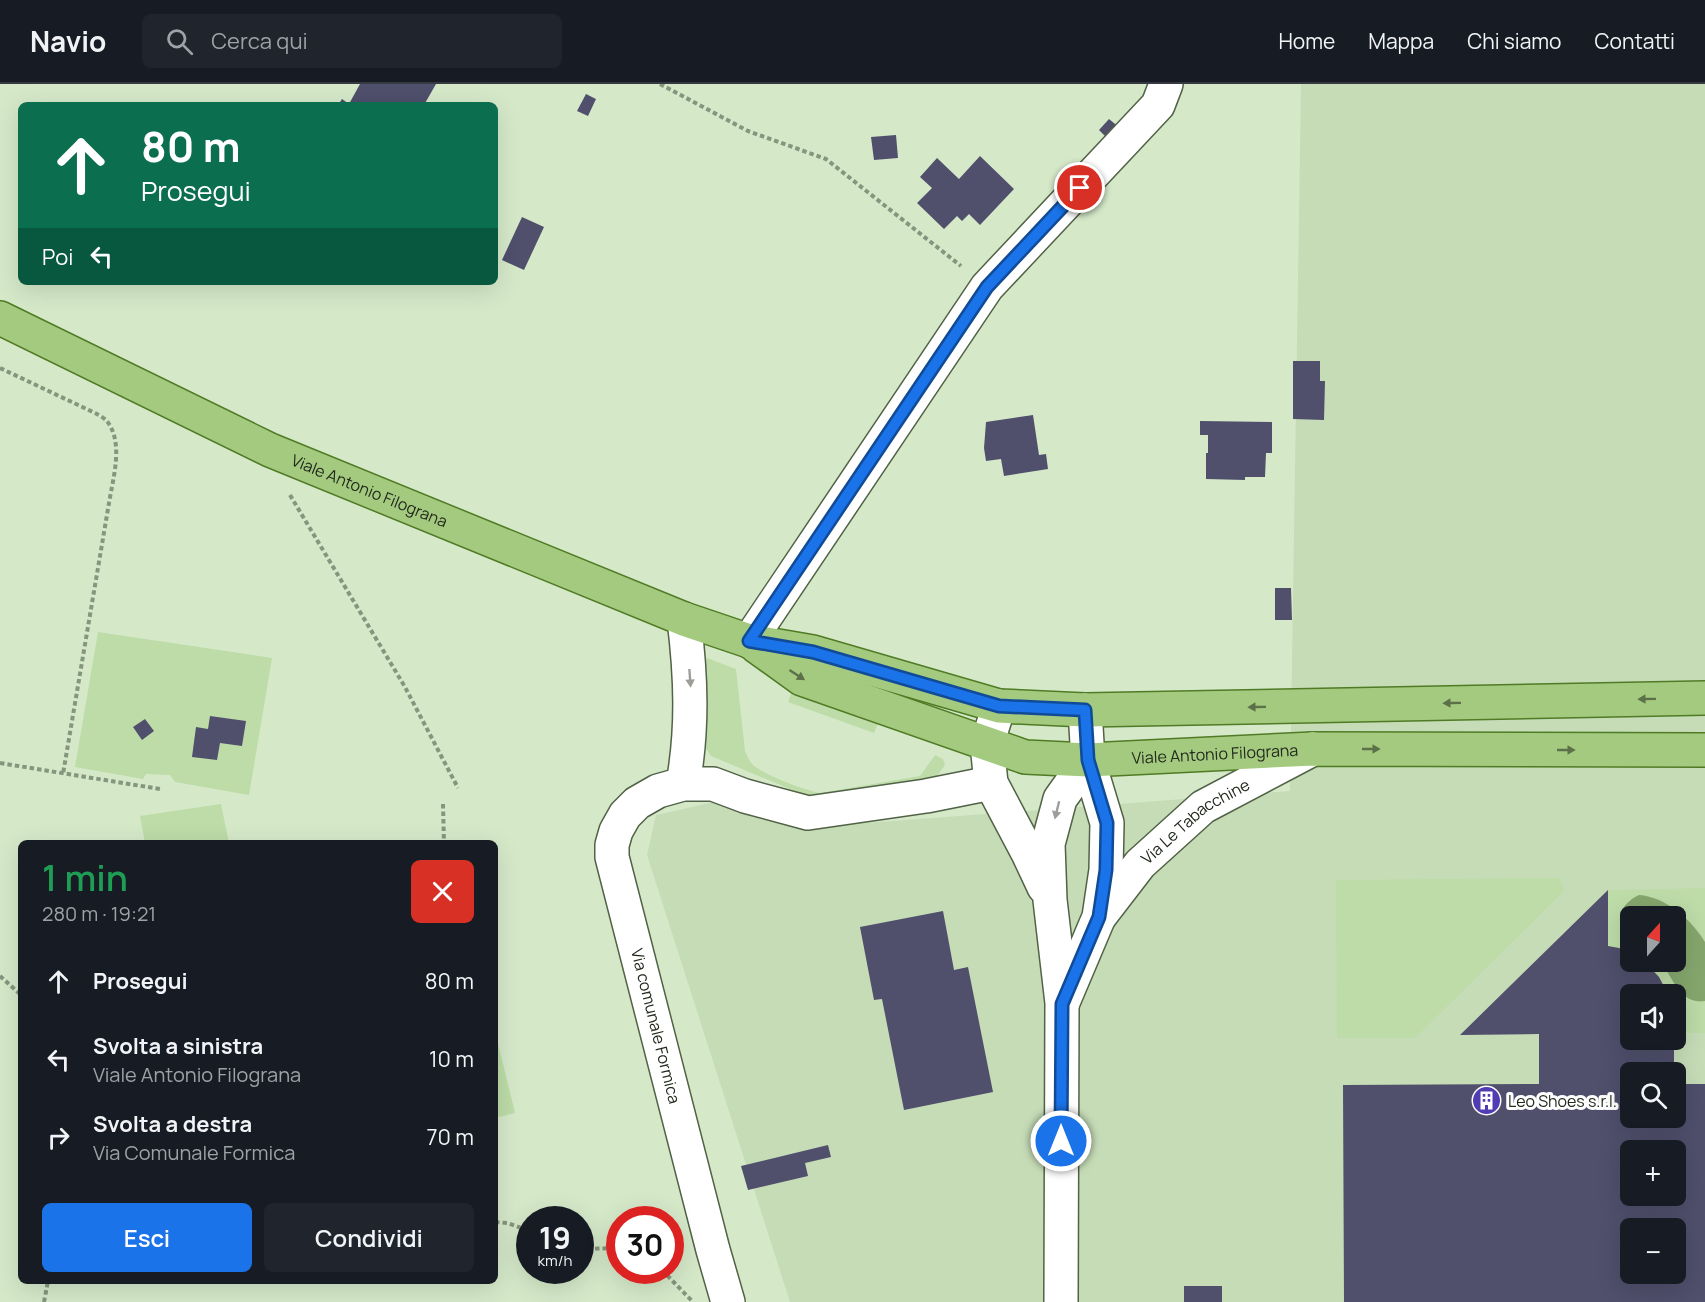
<!DOCTYPE html>
<html lang="it">
<head>
<meta charset="utf-8">
<style>
	:root { --surface:#171b24; --page:#20242c; --text:#f1f3f6; --muted:#9ea1a6; --line:#363941; --accent:#1a73e8 }
	body { margin:0; font-family:Manrope,sans-serif; background:var(--page); color:var(--text); height:100vh; display:flex; flex-direction:column; font-size:22px; white-space:nowrap }
	* { box-sizing:border-box; margin:0 }
	p { font-size:20px; color:var(--muted) }
	.icon { flex:none; width:33px; height:33px; fill:none; stroke:currentColor; stroke-width:2; stroke-linecap:round; stroke-linejoin:round }
	.map { position:relative; flex:1; overflow:hidden }
	.drawer { position:absolute; left:18px; top:756px; width:480px; height:444px; display:flex; flex-direction:column; background:var(--surface); border-radius:9px; box-shadow:0 6px 24px #0002 }
	.drawer>* { flex:none }
	.banner { position:absolute; left:18px; top:18px; width:480px; height:183px; border-radius:9px; box-shadow:0 6px 24px #0002; background:#0b6e4f; color:#fff; overflow:hidden }
	.needle { width:39px; rotate:21deg }
	.controls { position:absolute; left:1620px; top:822px; display:grid; gap:12px }
	.controls a { display:grid; place-items:center; width:66px; height:66px; border-radius:9px; background:var(--surface); box-shadow:0 6px 24px #0002; font-size:30px }
	.speed { position:absolute; left:516px; top:1122px; display:flex; gap:12px; font-size:30px; font-weight:700; text-align:center }
	.speed>* { display:grid; place-content:center; width:78px; height:78px; border-radius:50%; background:var(--surface); box-shadow:0 6px 24px #0002; line-height:1 }
	.speed small { font-size:15px; font-weight:400 }
	.speed .limit { border:9px solid #d22; background:#fff; color:#111 }
	.pin { position:absolute; display:grid; place-items:center; width:51px; height:51px; color:#fff; margin:-26px; border:3px solid #fff; border-radius:50%; box-shadow:0 2px 6px #0007 }
	.me { position:absolute; width:66px; margin:-33px; rotate:0deg; stroke-linejoin:round; filter:drop-shadow(0 0 4px #0008) }
	.turn { display:flex; align-items:center; gap:21px; height:126px; padding:0 24px; font-size:27px }
	.turn .icon { width:78px; height:78px; stroke-width:2.5 }
	.turn b { display:block; font-size:42px; line-height:51px }
	.then { display:flex; align-items:center; height:57px; padding:0 24px; background:#0003; gap:12px; font-size:22px }
	.round { display:grid; place-items:center; flex:none; width:63px; height:63px; border-radius:9px; background:var(--page) }
	.overview { display:flex; align-items:center; justify-content:space-between; height:102px; padding:0 24px }
	h1 { font-size:36px; font-weight:600; line-height:45px; color:#1e9e55 }
	.button { display:flex; gap:12px; margin-top:auto; padding:12px 24px }
	.button a { flex:1; height:69px; border-radius:9px; background:var(--accent); color:#fff; font-size:24px; font-weight:600; line-height:69px; text-align:center }
	.button a+a { background:var(--page); color:var(--text) }
	ul { padding:0; list-style:none }
	li { display:flex; align-items:center; gap:18px; height:78px; padding:0 24px }
	li div { flex:1 }
	li b { display:block; font-size:22px }
	li em { font-style:normal }
	header { display:flex; align-items:center; gap:36px; box-sizing:border-box; height:84px; padding:0 30px; background:var(--surface); border-bottom:2px solid var(--line) }
	header strong { font-size:28px }
	nav { display:flex; gap:33px; margin-inline-start:auto; font-size:21px }
	.search { width:420px; height:54px; background:var(--page); display:flex; align-items:center; gap:15px; box-sizing:border-box; padding:0 21px; border-radius:9px; color:var(--muted); font-size:22px }
	.map>svg:first-child { display:block }
</style>
</head>
<body>
<header>
<strong>Navio</strong>
<div class="search"><svg class="icon" aria-label="search" viewBox="0 0 24 24"><circle cx="10" cy="10" r="6"/><path d="M15 15l6 6"/></svg>Cerca qui</div>
<nav><a>Home</a><a>Mappa</a><a>Chi siamo</a><a>Contatti</a></nav>
</header>
<div class="map">
<svg width="1705" height="1218" viewBox="0 0 1705 1218">
	<rect width="100%" height="100%" fill="#d5e9c9"/>
	<path fill="#c6dcb7" fill-rule="evenodd" d="M1301 0H1705V1218H790L647 771 656 731 718 717 812 743 1290 707ZM1630 832H1676V878H1630ZM1630 910H1676V956H1630ZM1630 988H1676V1034H1630ZM1630 1066H1676V1112H1630ZM1630 1144H1676V1190H1630Z"/>
	<path fill="#bddca8" d="M98 548 272 574 249 711 175 698 170 691 146 690 143 695 75 683Z
		M707 574 736 585 745 667C747 672 749 676 752 680 763 691 804 706 820 709L920 692 935 671 943 675 945 681 935 695 809 713 711 672 705 663 702 587Z
		M792 607 878 639 874 649 788 618Z
		M221 720 229 759H145L140 732Z
		M1560 794 1564 807 1415 954H1337L1336 796Z
		M1705 804V858L1694 842 1661 817 1628 816C1619 829 1617 842 1630 853V868L1619 864 1608 862V806Z
		M1645 878H1661C1666 885 1674 902 1679 907 1685 912 1697 918 1705 917V949H1676V910H1668L1659 893Z
		M495 947 515 1029 495 1034Z"/>
	<path fill="#85a76d" d="M1639 811C1666 813 1692 836 1705 858V917C1680 921 1673 894 1661 878H1676V832H1630V853C1612 838 1620 820 1639 811Z"/>
	<path fill="#504f6c" fill-rule="evenodd" d="M360 0H436L424 21H338L342 15 349 20Z
		M586 10 596 15 588 32 577 27Z
		M1109 35 1120 44 1109 56 1099 46Z
		M896 51 898 74 874 76 871 53Z
		M980 72 1014 105 980 141 969 130 962 137 957 132 944 145 917 119 932 104 920 93 937 74 959 95Z
		M522 133 544 143 524 186 502 176Z
		M1293 277H1320V297H1325L1324 336 1293 335Z
		M1033 331 1039 371 1046 370 1048 385 1004 392 1001 375 986 377 984 364 986 338Z
		M1200 337 1272 338V369H1266L1265 393H1245V396L1206 395V369H1208V351H1200Z
		M1275 504H1291L1292 536H1275Z
		M210 632 246 637 242 662 220 659 217 676 192 673 196 643 208 645Z
		M145 635 154 647 142 656 133 643Z
		M1608 806V862L1619 864 1630 868V878H1645L1659 893 1668 910H1630V956H1674V988H1630V1034H1676V1000H1705V1218H1344L1343 1001 1539 1000V950L1460 951ZM1630 1066H1676V1112H1630ZM1630 1144H1676V1190H1630Z
		M943 827 954 886 968 883 993 1008 904 1026 882 915 874 916 860 843Z
		M828 1061 831 1073 805 1079 808 1092 748 1106 741 1082Z
		M1184 1202H1222V1218H1184Z"/>
	<g fill="none" stroke-linecap="round" stroke-linejoin="round">
		<defs>
			<g id="minor">
				<path d="M749 557 987 203 1158 21 1166 0"/>
				<path d="M999 622 987 660 991 699 1028 769 1044 803"/>
				<path d="M683 700C693 644 691 592 684 535"/>
				<path id="s1" d="M1100 832 1140 780 1203 723 1313 665"/>
				<path d="M1063 918 1099 833 1106 786 1107 739 1088 676 1085 626"/>
				<path d="M728 1218 713 1166 612 773V761L616 747 625 731 637 719 658 707 683 700H713L745 712 808 729 926 712 991 699"/>
				<path d="M1061 1218 1062 919 1050 816 1048 760 1060 715 1088 676"/>
			</g>
			<g id="major">
				<path id="s2" d="M0 234 270 366 684 535 749 557 813 568 999 622 1085 626 1705 614"/>
				<path id="s3" d="M756 562 802 595 1025 673 1088 676 1313 665 1705 666"/>
			</g>
		</defs>
		<use href="#minor" stroke="#516246" stroke-width="36"/>
		<use href="#major" stroke="#507b25" stroke-width="36"/>
		<path stroke="#86957d" stroke-width="4" stroke-dasharray="4.5 3" stroke-linecap="butt" d="M660 0 748 47 826 75 961 182
			M0 284 95 329C99 331 104 334 107 337 124 359 113 394 109 419L63 690
			M290 411 405 603 458 704
			M0 679 160 705
			M443 720 444 759
			M0 892 21 911
			M495 1138 507 1139 530 1147
			M580 1165 620 1164
			M662 1186 692 1217
			M44 1218 48 1197"/>
		<use href="#minor" stroke="#fff" stroke-width="33"/>
		<use href="#major" stroke="#a4ca7f" stroke-width="33"/>
	</g>
	<defs><path id="oneway-solid" d="M-6-.8H1V-3.2L6.5 0L1 3.2V.8H-6Z" transform="scale(1.5)"/></defs>
	<g fill="#5c7149">
		<use href="#oneway-solid" transform="translate(797 591) rotate(33)"/>
		<use href="#oneway-solid" transform="translate(1647 615) rotate(179)"/>
		<use href="#oneway-solid" transform="translate(1452 619) rotate(179)"/>
		<use href="#oneway-solid" transform="translate(1257 623) rotate(179)"/>
		<use href="#oneway-solid" transform="translate(1371 665)"/>
		<use href="#oneway-solid" transform="translate(1566 666)"/>
	</g>
	<g fill="#9c9f99">
		<use href="#oneway-solid" transform="translate(690 594) rotate(86)"/>
		<use href="#oneway-solid" transform="translate(1057 726) rotate(104)"/>
	</g>
	<g fill="none" stroke-linecap="round" stroke-linejoin="round">
		<defs>
			<path id="route" d="M1061 1057 1062 920 1099 833 1106 786 1107 739 1088 676 1085 626 999 622 813 568 749 557 987 203 1080 104"/>
		</defs>
		<use href="#route" stroke="#114b97" stroke-width="15"/>
		<use href="#route" stroke="#1a73e8" stroke-width="10"/>
	</g>
	<defs>
		<symbol id="building-disc" viewBox="-11 -11 22 22"><circle r="9.5" fill="#513cb4" stroke="#fff"/><path d="M-4-6H4V6H1V3H-1V6H-4ZM-2.5-4.3h1.7v1.8h-1.7ZM.8-4.3h1.7v1.8H.8ZM-2.5-1h1.7V.8h-1.7ZM.8-1h1.7V.8H.8Z" fill="#fff"/></symbol>
	</defs>
	<g fill-rule="evenodd">
		<use href="#building-disc" x="1470" y="1000" width="33" height="33"/>
	</g>
	<g text-anchor="middle" stroke-width="6" stroke-linejoin="round" paint-order="stroke">
		<g font-size="16" fill="#22291d" stroke="#fff">
			<text dy="6" stroke="none"><textPath href="#s2" startOffset="408">Viale Antonio Filograna</textPath></text>
			<text dy="6" stroke="none"><textPath href="#s3" startOffset="483">Viale Antonio Filograna</textPath></text>
			<text dy="6" stroke="none"><textPath href="#s1" startOffset="136">Via Le Tabacchine</textPath></text>
			<text transform="translate(656 942) rotate(76)" y="6">Via comunale Formica</text>
		</g>
		<g font-size="16" fill="#22291d" stroke="#fff" text-anchor="start">
			<text x="1508" y="1023">Leo Shoes s.r.l.</text>
		</g>
	</g>
</svg>
<div class="controls">
<a><svg class="needle" viewBox="-14 -14 28 28"><path d="M0-13l5 13h-10z" fill="#e53935"/><path d="M0 13l5-13h-10z" fill="#9ea1a6"/></svg></a>
<a><svg class="icon" aria-label="sound" viewBox="0 0 24 24"><path d="M4 9h4l5-4v14l-5-4H4zM17 9q2 3 0 6"/></svg></a>
<a><svg class="icon" aria-label="search" viewBox="0 0 24 24"><circle cx="10" cy="10" r="6"/><path d="M15 15l6 6"/></svg></a>
<a>+</a>
<a>−</a>
</div>
<div class="speed"><div>19<small>km/h</small></div><div class="limit">30</div></div>
<div class="pin" style="left:1080px;top:104px;background:#d93025"><svg class="icon" aria-label="arrive" viewBox="0 0 24 24"><path d="M6 21V4h12l-3 4 3 4H6"/></svg></div>
<svg class="me" style="left:1061px;top:1057px" viewBox="-20 -20 40 40"><circle r="17" fill="#1a73e8" stroke="#fff" stroke-width="3"/><path d="M0-11L8 9 0 5-8 9z" fill="#fff"/></svg>
<div class="banner">
<div class="turn"><svg class="icon" aria-label="ahead" viewBox="0 0 24 24"><path d="M12 20V5M6 11l6-6 6 6"/></svg><div><b>80 m</b>Prosegui</div></div>
<div class="then">Poi<svg class="icon" aria-label="left" viewBox="0 0 24 24"><path d="M17 20v-9H6M10 6l-5 5 5 5"/></svg></div>
</div>
<section class="drawer">
<div class="overview"><div><h1>1 min</h1><p>280 m · 19:21</p></div><a class="round" style="background:#d93025;color:#fff"><svg class="icon" aria-label="close" viewBox="0 0 24 24"><path d="M6 6l12 12M18 6L6 18"/></svg></a></div>
<ul>
<li><svg class="icon" aria-label="ahead" viewBox="0 0 24 24"><path d="M12 20V5M6 11l6-6 6 6"/></svg><div><b>Prosegui</b></div><em>80 m</em></li>
<li><svg class="icon" aria-label="left" viewBox="0 0 24 24"><path d="M17 20v-9H6M10 6l-5 5 5 5"/></svg><div><b>Svolta a sinistra</b><p>Viale Antonio Filograna</p></div><em>10 m</em></li>
<li><svg class="icon" aria-label="right" viewBox="0 0 24 24"><path d="M7 20v-9h11M14 6l5 5-5 5"/></svg><div><b>Svolta a destra</b><p>Via Comunale Formica</p></div><em>70 m</em></li>
</ul>
<div class="button"><a>Esci</a><a>Condividi</a></div>
</section>
</div>
</body>
</html>
